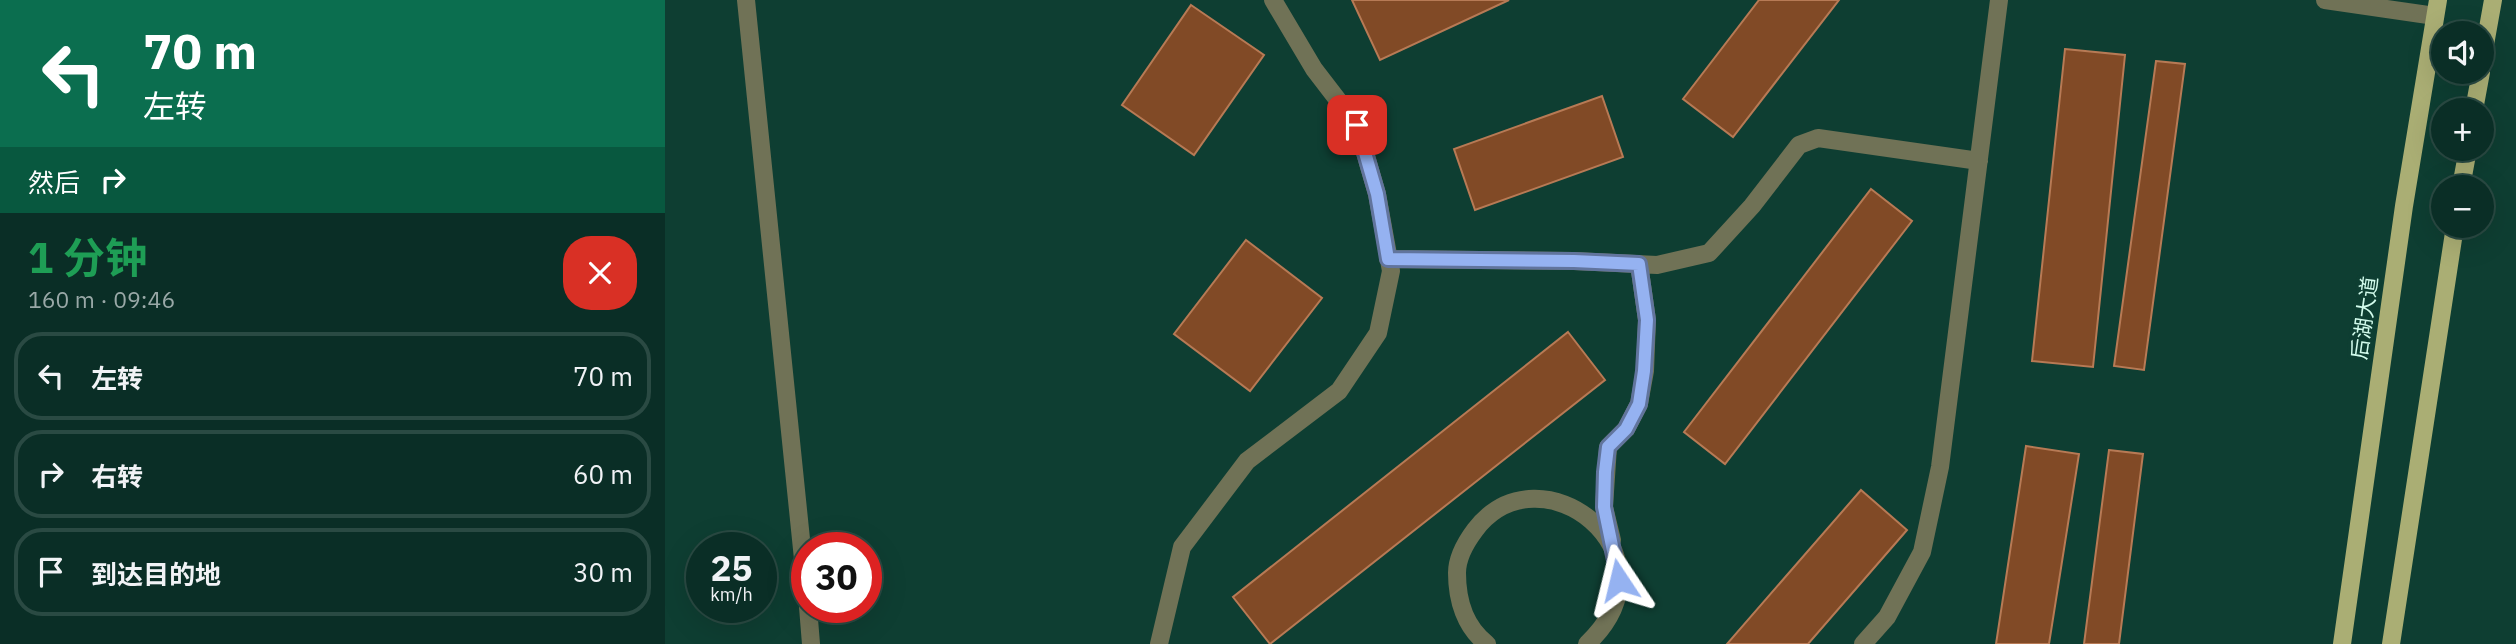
<!DOCTYPE html>
<html lang="zh">
<head>
<meta charset="utf-8">
<style>
	:root { --surface:#0a2e26; --page:#183a32; --text:#f1f3f6; --muted:#99a8a7; --line:#2a4a43 }
	body { margin:0; font-family:"IBM Plex Sans","Noto Sans SC",sans-serif; background:var(--page); color:var(--text); height:100vh; display:flex; flex-direction:column; font-size:26px; white-space:nowrap }
	* { box-sizing:border-box; margin:0 }
	p { font-size:23px; color:var(--muted) }
	.icon { flex:none; width:38px; height:38px; fill:none; stroke:currentColor; stroke-width:2; stroke-linecap:round; stroke-linejoin:round }
	.map { position:relative; flex:1; overflow:hidden }
	.panel { display:flex; flex-direction:column; background:var(--surface); width:665px }
	.panel>* { flex:none }
	.hud { background:#0b6e4f; color:#fff; overflow:hidden }
	.tools { position:absolute; left:1766px; top:21px; display:grid; gap:14px }
	.tools a { display:grid; place-items:center; width:63px; height:63px; border-radius:50%; background:var(--surface); box-shadow:0 7px 28px #0002,0 0 0 2px var(--line); font-size:35px }
	.speed { position:absolute; left:21px; top:532px; display:flex; gap:14px; font-size:35px; font-weight:700; text-align:center }
	.speed>* { display:grid; place-content:center; width:91px; height:91px; border-radius:50%; background:var(--surface); box-shadow:0 7px 28px #0002,0 0 0 2px var(--line); line-height:1 }
	.speed small { font-size:18px; font-weight:400 }
	.speed .limit { border:10px solid #d22; background:#fff; color:#111 }
	.pin { position:absolute; display:grid; place-items:center; width:60px; height:60px; color:#fff; margin:-30px; border-radius:14px; box-shadow:0 4px 10px #0006 }
	.me { position:absolute; width:77px; margin:-38px; rotate:350deg; stroke-linejoin:round; filter:drop-shadow(0 0 5px #0008) }
	.turn { display:flex; align-items:center; gap:24px; height:147px; padding:0 28px; font-size:32px }
	.turn .icon { width:91px; height:91px; stroke-width:2.5 }
	.turn b { display:block; font-size:49px; line-height:60px }
	.then { display:flex; align-items:center; height:66px; padding:0 28px; background:#0003; gap:14px; font-size:26px }
	.round { display:grid; place-items:center; flex:none; width:74px; height:74px; border-radius:28px; background:var(--page) }
	.overview { display:flex; align-items:center; justify-content:space-between; height:119px; padding:0 28px }
	h1 { font-size:42px; font-weight:700; line-height:52px; color:#1e9e55 }
	ul { padding:0; list-style:none }
	li { display:flex; align-items:center; gap:21px; height:88px; margin:0 14px 10px; padding:0 14px; border:4px solid var(--line); border-radius:28px }
	li div { flex:1 }
	li b { display:block; font-size:26px }
	li em { font-style:normal }
	main { display:flex; flex:1; min-height:0 }
	.map>svg:first-child { display:block }
</style>
</head>
<body>
<main>
<section class="panel">
<div class="hud">
<div class="turn"><svg class="icon" aria-label="left" viewBox="0 0 24 24"><path d="M17 20v-9H6M10 6l-5 5 5 5"/></svg><div><b>70 m</b>左转</div></div>
<div class="then">然后<svg class="icon" aria-label="right" viewBox="0 0 24 24"><path d="M7 20v-9h11M14 6l5 5-5 5"/></svg></div>
</div>
<div class="overview"><div><h1>1 分钟</h1><p>160 m · 09:46</p></div><a class="round" style="background:#d93025;color:#fff"><svg class="icon" aria-label="close" viewBox="0 0 24 24"><path d="M6 6l12 12M18 6L6 18"/></svg></a></div>
<ul>
<li><svg class="icon" aria-label="left" viewBox="0 0 24 24"><path d="M17 20v-9H6M10 6l-5 5 5 5"/></svg><div><b>左转</b></div><em>70 m</em></li>
<li><svg class="icon" aria-label="right" viewBox="0 0 24 24"><path d="M7 20v-9h11M14 6l5 5-5 5"/></svg><div><b>右转</b></div><em>60 m</em></li>
<li><svg class="icon" aria-label="arrive" viewBox="0 0 24 24"><path d="M6 21V4h12l-3 4 3 4H6"/></svg><div><b>到达目的地</b></div><em>30 m</em></li>
</ul>
</section>
<div class="map">
<svg width="1851" height="644" viewBox="0 0 1851 644">
	<rect width="100%" height="100%" fill="#0e3e32"/>
	<path fill="#814a26" stroke="#b77a55" stroke-width="2" d="M687 0H844L715 60Z
		M1094 0H1174L1068 137 1018 99Z
		M526 5 599 55 529 155 457 105Z
		M1400 49 1460 55 1428 367 1367 361Z
		M1491 61 1520 64 1479 370 1449 366Z
		M937 96 958 157 810 210 789 149Z
		M1206 189 1247 221 1060 464 1019 432Z
		M581 240 657 298 585 391 509 334Z
		M903 332 940 380 605 644 568 597Z
		M1361 446 1414 454 1384 644H1331Z
		M1444 450 1478 454 1454 644H1419Z
		M1196 490 1242 530 1143 644H1062Z"/>
	<g fill="none" stroke-linecap="round" stroke-linejoin="round">
		<path stroke="#707256" stroke-width="18" d="M81 0 142 598
			M1660 0 1770 16
			M723 259 909 261 992 265 1044 253 1087 206 1134 145 1153 138 1314 161
			M947 540 939 507 943 447 961 429 974 404 980 371 982 320 974 264
			M143 607 146 644
			M494 644 517 547 582 461 674 391 713 333 726 271 712 194 692 125 649 69 608 0
			M822 644C800 627 792 600 792 573 792 557 801 542 810 530 875 444 1018 553 922 644
			M1198 644 1222 617 1257 552 1275 467 1334 0"/>
		<path stroke="#aaae74" stroke-width="18" d="M1816 67 1828 0
			M1809 110 1816 72
			M1796 187 1803 149
			M1677 644 1739 206 1773 0
			M1726 644 1790 226"/>
	</g>
	<g fill="none" stroke-linecap="round" stroke-linejoin="round">
		<defs>
			<path id="route" d="M692 125 712 194 723 259 909 261 974 264 982 320 979 371 974 404 961 429 943 447 940 472 939 507 954 580"/>
		</defs>
		<use href="#route" stroke="#61749d" stroke-width="18"/>
		<use href="#route" stroke="#95b2f1" stroke-width="12"/>
	</g>
	<g text-anchor="middle" stroke-width="7" stroke-linejoin="round" paint-order="stroke">
		<g font-size="21" fill="#d2fbec" stroke="#0e3e32">
			<text transform="translate(1700 318) rotate(-82)" y="7">后湖大道</text>
		</g>
	</g>
</svg>
<div class="tools">
<a><svg class="icon" aria-label="sound" viewBox="0 0 24 24"><path d="M4 9h4l5-4v14l-5-4H4zM17 9q2 3 0 6"/></svg></a>
<a>+</a>
<a>−</a>
</div>
<div class="speed"><div>25<small>km/h</small></div><div class="limit">30</div></div>
<div class="pin" style="left:692px;top:125px;background:#d93025"><svg class="icon" aria-label="arrive" viewBox="0 0 24 24"><path d="M6 21V4h12l-3 4 3 4H6"/></svg></div>
<svg class="me" style="left:954px;top:580px" viewBox="-20 -20 40 40"><path d="M0-17L14 15 0 8-14 15z" fill="#95b2f1" stroke="#fff" stroke-width="4"/></svg>
</div>
</main>
</body>
</html>
